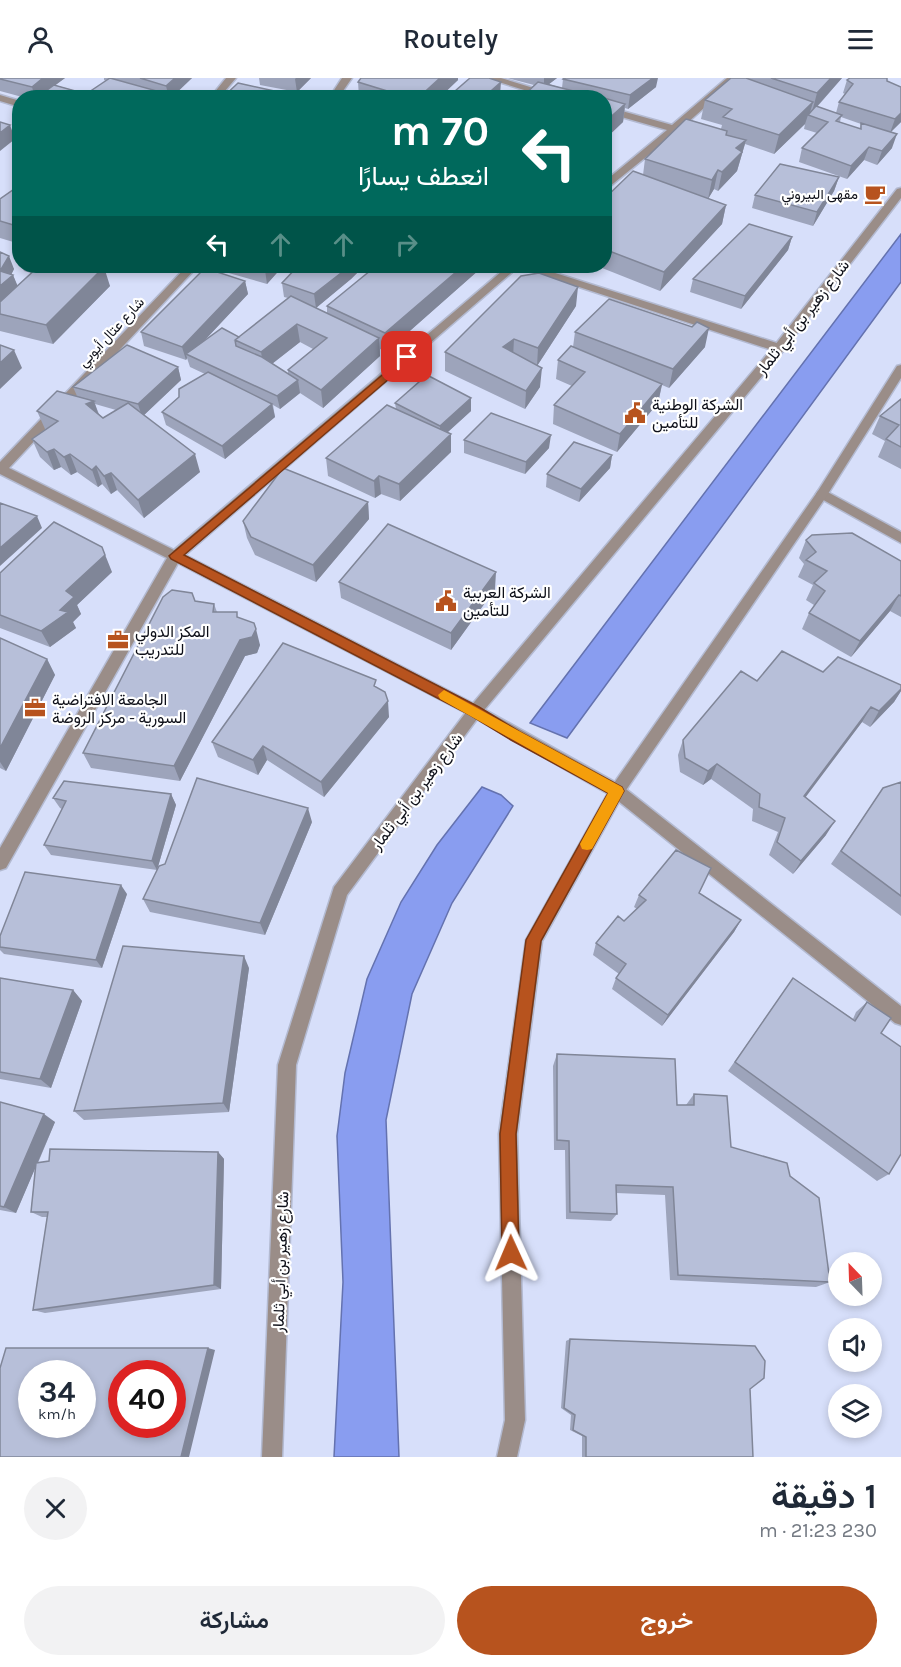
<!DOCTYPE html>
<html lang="ar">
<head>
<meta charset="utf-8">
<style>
	:root { --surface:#fff; --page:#f2f2f3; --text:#1f2937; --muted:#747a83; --accent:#b7531e }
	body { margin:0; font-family:Karla,Vazirmatn,sans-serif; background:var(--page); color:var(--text); direction:rtl; height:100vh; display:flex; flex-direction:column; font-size:22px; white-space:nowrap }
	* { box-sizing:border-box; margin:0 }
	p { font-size:20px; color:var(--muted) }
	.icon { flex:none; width:33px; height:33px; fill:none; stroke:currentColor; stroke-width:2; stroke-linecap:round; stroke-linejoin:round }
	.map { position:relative; height:1379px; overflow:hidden; direction:ltr }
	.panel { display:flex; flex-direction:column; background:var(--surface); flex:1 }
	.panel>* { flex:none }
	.guide { position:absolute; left:12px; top:12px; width:600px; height:183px; border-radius:24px; box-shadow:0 3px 9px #0003; direction:rtl; background:#00695c; color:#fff; overflow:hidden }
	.needle { width:39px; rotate:337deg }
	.tools { position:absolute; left:828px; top:1174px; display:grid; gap:12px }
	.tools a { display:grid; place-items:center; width:54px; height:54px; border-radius:50%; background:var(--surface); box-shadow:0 3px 9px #0003; font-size:30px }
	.speed { position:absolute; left:18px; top:1282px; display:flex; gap:12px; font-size:30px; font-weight:700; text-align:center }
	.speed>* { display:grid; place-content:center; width:78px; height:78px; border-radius:50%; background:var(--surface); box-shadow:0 3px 9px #0003; line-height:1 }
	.speed small { font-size:15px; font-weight:400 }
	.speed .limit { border:9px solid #d22; background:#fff; color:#111 }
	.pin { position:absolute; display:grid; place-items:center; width:51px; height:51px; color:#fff; margin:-26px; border-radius:12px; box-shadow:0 3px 9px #0006 }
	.me { position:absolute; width:66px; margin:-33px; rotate:359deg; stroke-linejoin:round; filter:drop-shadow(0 0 4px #0008) }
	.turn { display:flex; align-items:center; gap:21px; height:126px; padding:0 24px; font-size:27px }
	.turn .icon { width:78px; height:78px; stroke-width:2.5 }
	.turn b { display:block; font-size:42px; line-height:51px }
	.lanes { display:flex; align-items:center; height:57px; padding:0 24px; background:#0003; justify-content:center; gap:30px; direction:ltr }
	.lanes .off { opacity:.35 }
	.round { display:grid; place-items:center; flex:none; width:63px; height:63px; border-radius:32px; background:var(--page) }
	.overview { display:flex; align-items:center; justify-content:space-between; height:102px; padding:0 24px }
	h1 { font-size:36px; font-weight:600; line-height:45px }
	.action { display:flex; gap:12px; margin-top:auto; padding:12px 24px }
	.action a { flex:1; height:69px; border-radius:36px; background:var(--accent); color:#fff; font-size:24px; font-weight:600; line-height:69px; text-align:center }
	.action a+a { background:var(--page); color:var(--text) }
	header { display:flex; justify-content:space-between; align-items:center; height:78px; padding:0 24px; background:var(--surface); font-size:27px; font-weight:600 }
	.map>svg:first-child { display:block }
</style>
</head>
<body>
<header><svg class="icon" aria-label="menu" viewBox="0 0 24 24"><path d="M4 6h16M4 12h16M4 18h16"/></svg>Routely<svg class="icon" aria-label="person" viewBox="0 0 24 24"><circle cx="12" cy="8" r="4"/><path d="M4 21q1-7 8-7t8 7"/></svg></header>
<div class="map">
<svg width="901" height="1379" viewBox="0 0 901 1379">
	<rect width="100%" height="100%" fill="#d7dffa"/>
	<path fill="#899df0" stroke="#6472af" stroke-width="1.5" d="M901 156V204L567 660 530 645Z
		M482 709 501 717 513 728 452 825 412 916 386 1042 399 1379H334L343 1204 337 1058 345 995 367 901 401 824 437 767Z"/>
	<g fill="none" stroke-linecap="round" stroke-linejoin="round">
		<defs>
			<path id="minor" d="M226 0H236L219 20H210Z
				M342 0H352L338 20H329Z
				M486 0H501L566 20H550Z
				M727 0H738L678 53 604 113V104L667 52 604 34V28L672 47Z
				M0 17 20 23V29L0 23Z
				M187 188H198L9 390 174 472 508 188H533L783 267V273H775L518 189 185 477 480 629 622 708 901 928V947L895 945 612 718 470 637 178 485 6 790 0 792V770L167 480 0 396V384Z
				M822 411 901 454V465L818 419 816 416 818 413Z"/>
			<path id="tertiary" d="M901 110V120L783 273 480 637 347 817 296 987 282 1379H262L278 987 334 809 470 629 775 267 897 111Z
				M901 287V300L826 419 622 718 542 863 517 1056 525 1342 517 1379H497L505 1342 499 1056 526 862 612 708 818 413 897 288Z"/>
		</defs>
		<use href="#minor" stroke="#b3bad1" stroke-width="3"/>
		<use href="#tertiary" stroke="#b3bad1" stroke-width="3"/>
		<use href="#minor" fill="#9a8d88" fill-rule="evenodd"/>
		<use href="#tertiary" fill="#9a8d88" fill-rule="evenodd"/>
	</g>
	<path fill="#9da4bb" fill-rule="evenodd" d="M0 0H65L55 7 86 16 106 3 104 2V0H192L171 20H164L158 18 159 20H26L0 13Z
		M259 0H311L297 14 260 7Z
		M361 0H458V2L439 20H355L359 19 358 4Z
		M507 0H557L549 6 562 10 563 1 656 9 628 31 625 30 623 44 604 62V20H521L534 7Z
		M731 0H842L817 29 836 35 839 24 845 16 843 15 847 2 887 3 901 9V44L890 54 892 70 877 87 864 82 847 101 799 84 802 70 817 55 804 51 805 46 774 76 745 66 737 93 718 113 714 111 708 121 726 127 722 146 660 213 597 188H604V121L643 97 645 81 721 51 722 47 701 41 705 22ZM841 39 861 46 860 51 840 44Z
		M839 99 834 113 813 148 752 130 755 117Z
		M20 107V166L0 160V121Z
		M792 159 788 172 741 231 690 214 693 201Z
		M0 174 14 191 11 197H13L17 208 31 195 24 193 22 188H96L110 208 53 266 0 253Z
		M211 188H283L267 206 211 190Z
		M298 188H364L351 201 316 230 327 235V228L480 191 386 274 380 271V278L323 330 300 315 280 331 273 327 275 339 225 381 166 347 162 334 205 296 190 289 187 280 186 282 144 268 141 254 245 203 248 216 202 265 239 259 288 220 284 219 282 205ZM300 264 313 271 288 292V296L272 286Z
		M576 228 537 288 540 309 525 331 445 293V274Z
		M575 254 705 269 669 310 662 307 658 325 617 374 553 346 554 327 572 308 556 301 558 282 573 269Z
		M178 289 181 302 144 337 200 394 144 440 117 412 111 416 102 406 98 409 77 394 71 397 61 389 54 392 40 379 32 361 46 351H45L37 333 77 318 73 309ZM95 326 116 332 103 340 99 336Z
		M901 321V391L878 379 885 363 872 356 880 338Z
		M395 325 471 333 448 354 451 356V374L400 423 381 416 375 420 328 398 326 380 396 331Z
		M464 362 549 370 525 396 464 375Z
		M612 377 610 390 579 424 546 409 547 396Z
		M368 424 369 441 316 504 255 477 247 460 243 443Z
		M806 462 901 483V539L890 533 851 579 802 551 809 535 814 527 806 522 813 507 798 499 804 486 799 480Z
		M112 494 77 527 81 536 73 544 76 550 50 569 0 550V495Z
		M339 504 495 511 451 572 341 520Z
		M195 523 214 526 217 534 238 539 260 567 257 575 245 578 180 703 91 690 83 675Z
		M0 560 47 581 55 597 6 693 0 690Z
		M823 594 901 607V613L894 624 870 649 862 644 805 719 826 757 793 796 769 777 778 754 752 743 753 731 711 701 703 707 680 694 678 677 683 662 757 603Z
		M377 609 389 639 324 719 267 682 258 697 218 679 212 664Z
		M901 704V838L831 786 883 710Z
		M171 716 176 727 157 792 51 777 44 767 62 731 60 730 53 720Z
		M312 744 265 857 150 834 143 821Z
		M699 815 741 842 734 854 662 948 612 911 616 900 619 896 593 877 596 865 624 843 637 831 634 829 639 817Z
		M127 816 102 890 4 876 0 872V858Z
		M249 890 229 1034 84 1042 74 1033Z
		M0 900 73 912 82 923 51 1010 0 1001Z
		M793 900 853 941 856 934 867 924 881 955 889 1096 877 1103 728 993Z
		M557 976 677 1027H686L694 1016 731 1069 790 1098 830 1204 816 1209 670 1202 665 1117 616 1115 617 1136 611 1143 566 1141 565 1072H554L553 988Z
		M0 1024 55 1044 38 1085 218 1074 224 1081 221 1211 45 1235 33 1232 47 1139H42L31 1134 35 1090 16 1135 0 1132Z
		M570 1261 750 1311 753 1379H582V1358L570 1352 571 1337 561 1330 566 1263Z"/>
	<path fill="#808698" d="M43 0H65L41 18H39V20H35L32 9Z
		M175 0H192L171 20H169L166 8Z
		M296 0H311L297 14 295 1Z
		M440 0H458V2L439 20H418Z
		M544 0H557L544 10Z
		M653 0H658L656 9 628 31 630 17Z
		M831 0H842L812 34 817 15Z
		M501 4 500 17 497 20H483Z
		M157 13 159 20H149Z
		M813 24 809 38 808 37 805 46 774 76 779 57Z
		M625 26 623 44 604 62V45Z
		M901 35V44L890 55 895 41Z
		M10 47 15 61 0 73V55Z
		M897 56 892 70 877 87 882 73Z
		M746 62 737 93 718 113 722 94 736 70Z
		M869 69 864 82 847 101 851 88Z
		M718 92 714 111 708 121 712 102Z
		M839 99 834 113 813 148 817 134Z
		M726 127 722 146 660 213 664 194Z
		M792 159 788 172 741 231 745 218Z
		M9 178 14 191 9 201 13 197 19 211 0 225V193Z
		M269 188H283L267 206 265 192Z
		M350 188H364L351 201 316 230 314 216Z
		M463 188H480V191L386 274 385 255Z
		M104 189 110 208 53 266 46 247Z
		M245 203 248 216 190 278 186 276 187 280 186 282 182 269Z
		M578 209 576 228 537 288 538 270Z
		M297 246 300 264 264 292 261 274Z
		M709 250 705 269 669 310 673 291Z
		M379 260 380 278 323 330 321 312Z
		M514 261 513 280 503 269Z
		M14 272 22 290 0 311V285Z
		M178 289 181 302 142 339 138 326Z
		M542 290 540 309 525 331 526 313Z
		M298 302 300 315 280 331 277 318Z
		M662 306 658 325 617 374 620 356Z
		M471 320V333L440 361V348Z
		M94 323 100 341 86 326Z
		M272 326 275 339 225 381 222 368Z
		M451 356V374L400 423 399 406Z
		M551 357 549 370 525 396 526 384Z
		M54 371 61 389 54 392 47 374Z
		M70 376 77 394 71 397 64 379Z
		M195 376 200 394 144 440 138 422Z
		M612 377 610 390 579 424 581 411Z
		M96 388 102 406 98 409 92 392Z
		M111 395 117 412 111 416 104 398Z
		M379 398 381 416 375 420 374 403Z
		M368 424 369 441 316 504 313 487Z
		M37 438 42 450 0 488V470Z
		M102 469 112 494 77 527 81 536 73 544 76 550 50 569 41 553 60 532 66 513Z
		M496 494 495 511 451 572V555Z
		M899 517 890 533 851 579 860 563Z
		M256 551 260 567 257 575 245 578 180 703 174 688 240 562Z
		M47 581 55 597 6 693 0 684V670Z
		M901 611V613L894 624 870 649 879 633Z
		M388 623 389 639 324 719 321 704Z
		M871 629 862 644 796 732 804 718Z
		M263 668 267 682 258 697 253 682Z
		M717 686 711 701 703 707 708 693Z
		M171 716 176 727 157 792 152 783Z
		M308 730 312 744 265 857 260 845Z
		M835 743 826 757 793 796 801 783Z
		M121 807 127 816 102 890 96 882Z
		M741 842 734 854 662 948 668 937Z
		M244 878 249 890 229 1034 223 1025Z
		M73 912 82 923 51 1010 40 1001Z
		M44 1036 55 1044 16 1135 4 1129Z
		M218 1074 224 1081 221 1211 214 1207Z
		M208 1270 215 1272 189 1379H181Z"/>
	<path fill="#b7bfd9" stroke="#808698" stroke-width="1.5" fill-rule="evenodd" d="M0 0H43L32 9 0 1Z
		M110 0 157 13 149 20H45L39 18 54 7 86 16Z
		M140 0H175L166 8Z
		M361 0H440L418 20H410L358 4Z
		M470 0H489L501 4 483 20H447Z
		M564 0H653L630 17 563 1Z
		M731 0H746L813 24 779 57 723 39 732 31 705 22Z
		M771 0H831L817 15Z
		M850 0H887V3L901 9V35L895 41 839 24 853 6 847 2Z
		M538 4 601 20H521Z
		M238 5 288 16 285 20H222Z
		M604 20 625 26 604 45Z
		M816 28 842 37 836 43 861 51V45L897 56 882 73 869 69 851 88 802 70 828 44 808 37Z
		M686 41 727 53 726 57 746 62 736 70 742 74 722 94 718 92 712 102 645 81Z
		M0 44 10 47 0 55Z
		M780 86 839 99 817 134 755 117Z
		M633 93 726 127 664 194 604 171V121Z
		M20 107V149L0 143V121Z
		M749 146 792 159 745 218 693 201Z
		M0 174 9 178 0 193 13 197 0 208Z
		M26 188H39L36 190Z
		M39 188H96L104 189 46 247 0 236V224Z
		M248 188H269L265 192Z
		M298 188H350L314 216 282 205Z
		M376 188H463L385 255 327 228Z
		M205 190 245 203 182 269 141 254Z
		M539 195 578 209 538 270 514 261 503 269 542 290 526 313 445 274 521 198Z
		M291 218 379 260 321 312 288 292 327 260 297 246 261 274 235 262Z
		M609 221 692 249 697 244 709 250 673 291 575 254Z
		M222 250 239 259 235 262 236 268 262 279 298 302 277 318 186 276Z
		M0 267 14 272 0 285Z
		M127 267 178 289 138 326 73 309Z
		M571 268 662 306 620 356 554 327 585 294 558 282Z
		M208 294 272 326 222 368 162 334 179 319V311Z
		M427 297 471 320 440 348 395 325Z
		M57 313 94 323 86 326 103 340 128 325 195 376 138 422 111 395 104 398 96 388 92 392 70 376 64 379 54 371 47 374 32 361 58 343 37 333Z
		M901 321V369L886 361 899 347 880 338Z
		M387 327 451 356 399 406 379 398 374 403 326 380Z
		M491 335 551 357 526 384 464 362Z
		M574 364 612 377 581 411 547 396Z
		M283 390 368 424 313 487 251 459 243 443Z
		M0 425 37 438 0 470Z
		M54 444 102 469 105 477 66 513 74 519 60 532 68 534 41 553 0 537V495Z
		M388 446 496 494 451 555 339 504Z
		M852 455 901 483V518L899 517 860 563 809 535 825 513 814 505 827 493 806 482 816 474 806 462 812 457Z
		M172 512 192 515 195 523 214 526 213 534H237V539L254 545 256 551 252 559 240 562 174 688 83 675 163 519Z
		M0 560 47 581 0 670Z
		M283 565 376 602 374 608 385 614 388 623 321 704 263 668 253 682 212 664Z
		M782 573 823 594 838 579 901 607V611L879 633 871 629 804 718 835 743 801 783 777 764 785 740 759 729 760 716 717 686 708 693 685 680 683 662 741 593 757 603Z
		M197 700 308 730 260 845 143 821 159 788 165 786Z
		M64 703 171 716 152 783 44 767 66 723 53 720Z
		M901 704V818L841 773 883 710Z
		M676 772 711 790 699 815 741 842 668 937 616 900 626 886 596 865 618 838 624 843 646 822 639 817Z
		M25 794 121 807 96 882 0 869V858Z
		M123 868 244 878 223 1025 74 1033Z
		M0 900 73 912 40 1001 0 994Z
		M793 900 855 943 867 924 891 940 881 955 901 969V1076L889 1096 735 984Z
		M557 976 675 981 677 1027H694V1016L727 1018 731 1069 787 1085 790 1098 819 1120 830 1204 678 1197 673 1109 616 1107 617 1136 570 1134 569 1063 557 1062Z
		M0 1024 44 1036 4 1129 0 1128Z
		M50 1071 218 1074 214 1207 33 1232 48 1134H31L36 1085 49 1083Z
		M570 1261 755 1268 765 1283 764 1300 750 1311 753 1379H586V1359L573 1352 575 1337 564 1330Z
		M6 1270H208L181 1379H0V1290ZM32 1296H82V1347H32ZM122 1296H172V1347H122Z"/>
	<path fill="#b7531e" stroke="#773614" stroke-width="1.5" d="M407 276 411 277V282L184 477 479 629 520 654 622 709 624 713 541 863 516 1056 519 1175 517 1181 511 1184 504 1181 502 1175 500 1056 526 862 608 715 511 662 470 637 171 481 169 478Z"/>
	<path fill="#f59e0b" d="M444 612 622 709 624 713 622 717 592 771 587 772 582 771 580 766 608 715 440 621 438 617Z"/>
	<defs>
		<symbol id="cafe-bare" viewBox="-9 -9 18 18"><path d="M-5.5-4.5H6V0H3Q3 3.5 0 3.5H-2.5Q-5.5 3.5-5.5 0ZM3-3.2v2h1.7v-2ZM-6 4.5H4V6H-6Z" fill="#b7531e" stroke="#fff" stroke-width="2.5" paint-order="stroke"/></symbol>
		<symbol id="civic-bare" viewBox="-9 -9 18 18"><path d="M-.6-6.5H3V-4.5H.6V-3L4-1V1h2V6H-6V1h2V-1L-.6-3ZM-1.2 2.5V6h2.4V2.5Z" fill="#b7531e" stroke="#fff" stroke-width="2.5" paint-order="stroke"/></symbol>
		<symbol id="office-bare" viewBox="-9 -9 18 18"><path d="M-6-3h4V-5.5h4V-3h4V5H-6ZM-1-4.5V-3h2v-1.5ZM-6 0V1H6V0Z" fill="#b7531e" stroke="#fff" stroke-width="2.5" paint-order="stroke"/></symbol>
	</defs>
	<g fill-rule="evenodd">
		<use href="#cafe-bare" x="860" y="101" width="30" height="30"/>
		<use href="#civic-bare" x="620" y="320" width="30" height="30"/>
		<use href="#civic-bare" x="431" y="508" width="30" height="30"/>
		<use href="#office-bare" x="103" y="547" width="30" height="30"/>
		<use href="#office-bare" x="20" y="615" width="30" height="30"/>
	</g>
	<g text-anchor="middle" stroke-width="4.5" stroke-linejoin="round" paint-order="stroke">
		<g font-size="14" fill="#0d0f18" stroke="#fff" text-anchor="end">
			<text x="858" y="121">مقهى البيروني</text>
		</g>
		<g font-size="14" fill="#0d0f18" stroke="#fff">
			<text transform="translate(111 254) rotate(-47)" y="5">شارع عتال أيوبي</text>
		</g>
		<g font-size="16" fill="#0d0f18" stroke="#fff">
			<text transform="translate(802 239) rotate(-52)" y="6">شارع زهير بن أبي ثلمار</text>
			<text transform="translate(416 713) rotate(-53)" y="6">شارع زهير بن أبي ثلمار</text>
			<text transform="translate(280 1184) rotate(-88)" y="6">شارع زهير بن أبي ثلمار</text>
		</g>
		<g font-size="16" fill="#0d0f18" stroke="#fff" text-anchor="start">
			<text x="652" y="332">الشركة الوطنية<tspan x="652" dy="18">للتأمين</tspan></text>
			<text x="463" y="520">الشركة العربية<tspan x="463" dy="18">للتأمين</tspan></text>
			<text x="135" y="559">المكز الدولي<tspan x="135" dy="18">للتدريب</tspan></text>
			<text x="52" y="627">الجامعة الافتراضية<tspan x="52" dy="18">السورية - مركز الروضة</tspan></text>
		</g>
	</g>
</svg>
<div class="tools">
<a><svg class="needle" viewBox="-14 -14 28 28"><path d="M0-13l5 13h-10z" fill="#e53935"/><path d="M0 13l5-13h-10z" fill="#747a83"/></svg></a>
<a><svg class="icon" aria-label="sound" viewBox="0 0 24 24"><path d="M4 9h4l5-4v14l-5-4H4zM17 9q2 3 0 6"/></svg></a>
<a><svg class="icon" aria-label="layers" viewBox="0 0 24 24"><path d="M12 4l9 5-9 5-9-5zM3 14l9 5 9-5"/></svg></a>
</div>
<div class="speed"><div>34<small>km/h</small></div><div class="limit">40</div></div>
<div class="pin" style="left:407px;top:279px;background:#d93025"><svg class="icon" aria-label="arrive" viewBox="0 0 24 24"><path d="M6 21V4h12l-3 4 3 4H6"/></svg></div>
<svg class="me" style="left:511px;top:1175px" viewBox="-20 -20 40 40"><path d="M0-17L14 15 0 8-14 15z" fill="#b7531e" stroke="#fff" stroke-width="4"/></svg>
<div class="guide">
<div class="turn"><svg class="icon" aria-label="left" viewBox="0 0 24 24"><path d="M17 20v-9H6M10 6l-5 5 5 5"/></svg><div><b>70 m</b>انعطف يسارًا</div></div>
<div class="lanes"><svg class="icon" aria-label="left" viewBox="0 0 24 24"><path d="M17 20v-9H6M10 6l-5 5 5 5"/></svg><svg class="icon off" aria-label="ahead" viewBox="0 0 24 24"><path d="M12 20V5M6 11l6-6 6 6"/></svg><svg class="icon off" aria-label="ahead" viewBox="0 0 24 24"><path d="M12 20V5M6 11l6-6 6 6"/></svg><svg class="icon off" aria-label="right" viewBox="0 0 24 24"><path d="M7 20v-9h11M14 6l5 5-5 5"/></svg></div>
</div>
</div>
<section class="panel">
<div class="overview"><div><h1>1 دقيقة</h1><p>230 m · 21:23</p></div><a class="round"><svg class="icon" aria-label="close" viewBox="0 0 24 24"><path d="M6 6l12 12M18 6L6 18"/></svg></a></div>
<div class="action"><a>خروج</a><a>مشاركة</a></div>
</section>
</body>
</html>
